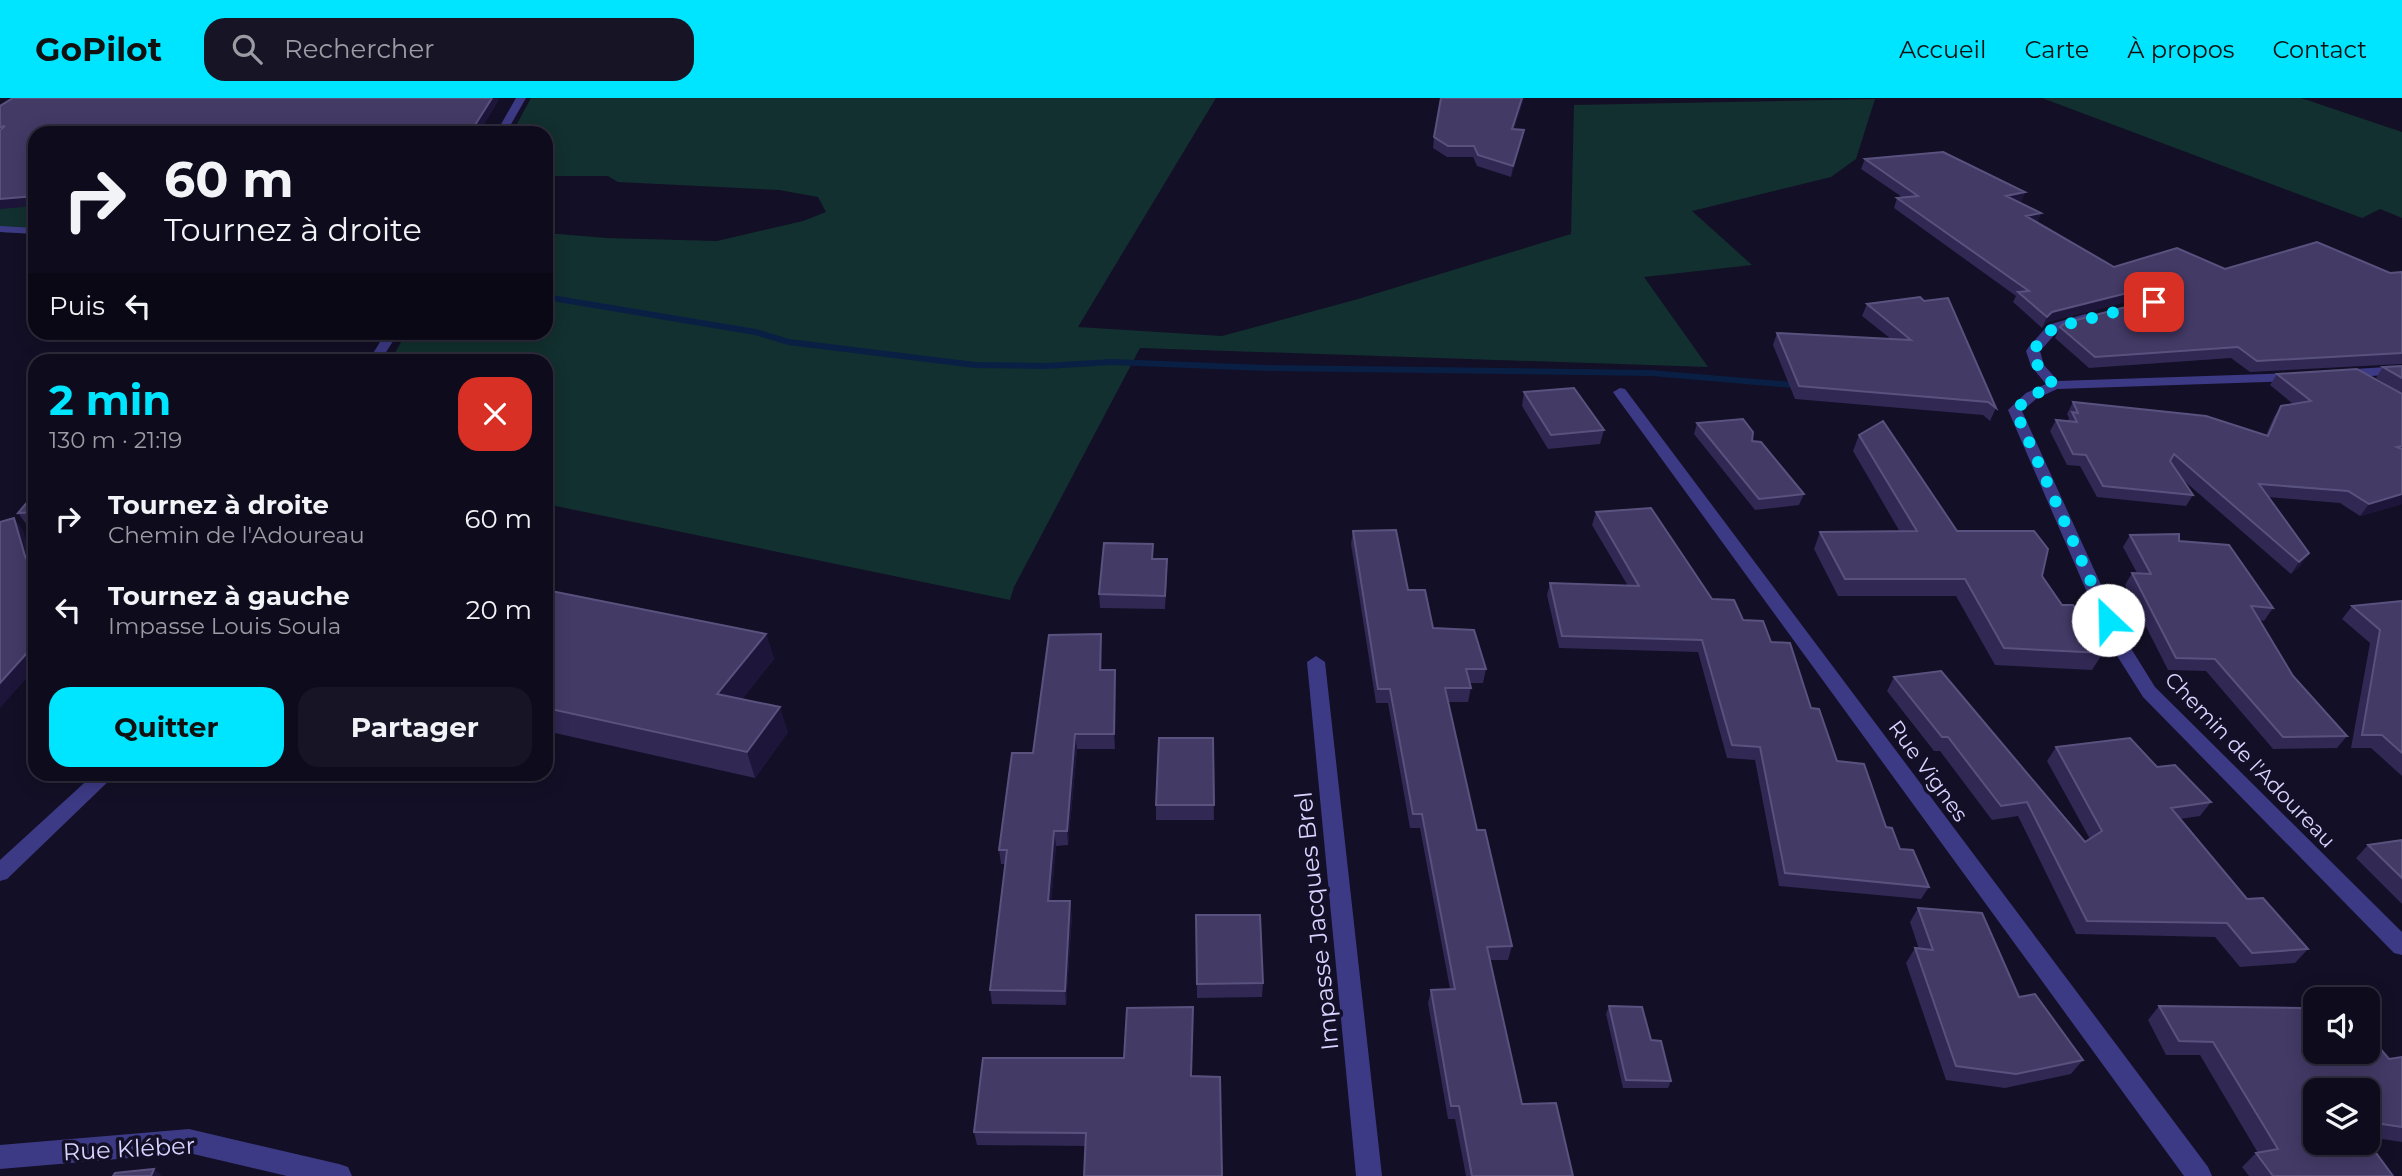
<!DOCTYPE html>
<html lang="fr">
<head>
<meta charset="utf-8">
<style>
	:root { --surface:#0e0b1c; --page:#171425; --text:#f1f3f6; --muted:#9b9ba3; --line:#2e2b3b; --accent:#00e5ff }
	body { margin:0; font-family:Montserrat,sans-serif; background:var(--page); color:var(--text); height:100vh; display:flex; flex-direction:column; font-size:26px; white-space:nowrap }
	* { box-sizing:border-box; margin:0 }
	p { font-size:23px; color:var(--muted) }
	.icon { flex:none; width:38px; height:38px; fill:none; stroke:currentColor; stroke-width:2; stroke-linecap:round; stroke-linejoin:round }
	.map { position:relative; flex:1; overflow:hidden }
	.drawer { position:absolute; left:28px; top:256px; width:525px; height:427px; display:flex; flex-direction:column; background:var(--surface); border-radius:21px; box-shadow:0 4px 18px #0003,0 0 0 2px var(--line) }
	.drawer>* { flex:none }
	.guide { position:absolute; left:28px; top:28px; width:525px; height:214px; border-radius:21px; box-shadow:0 4px 18px #0003,0 0 0 2px var(--line); background:#0e0b1c; color:var(--text); overflow:hidden }
	.controls { position:absolute; left:2303px; top:889px; display:grid; gap:14px }
	.controls a { display:grid; place-items:center; width:77px; height:77px; border-radius:14px; background:var(--surface); box-shadow:0 4px 18px #0003,0 0 0 2px var(--line); font-size:35px }
	.pin { position:absolute; display:grid; place-items:center; width:60px; height:60px; color:#fff; margin:-30px; border-radius:14px; box-shadow:0 4px 10px #0006 }
	.me { position:absolute; width:77px; margin:-38px; rotate:336deg; stroke-linejoin:round; filter:drop-shadow(0 0 5px #0008) }
	.turn { display:flex; align-items:center; gap:24px; height:147px; padding:0 21px; font-size:32px }
	.turn .icon { width:91px; height:91px; stroke-width:2.5 }
	.turn b { display:block; font-size:49px; line-height:60px }
	.then { display:flex; align-items:center; height:66px; padding:0 21px; background:#0003; gap:14px; font-size:26px }
	.round { display:grid; place-items:center; flex:none; width:74px; height:74px; border-radius:21px; background:var(--page) }
	.overview { display:flex; align-items:center; justify-content:space-between; height:119px; padding:0 21px }
	h1 { font-size:42px; font-weight:700; line-height:52px; color:var(--accent) }
	.action { display:flex; gap:14px; margin-top:auto; padding:14px 21px }
	.action a { flex:1; height:80px; border-radius:21px; background:var(--accent); color:#111; font-size:28px; font-weight:700; line-height:80px; text-align:center }
	.action a+a { background:var(--page); color:var(--text) }
	ul { padding:0; list-style:none }
	li { display:flex; align-items:center; gap:21px; height:91px; padding:0 21px }
	li div { flex:1 }
	li b { display:block; font-size:26px }
	li em { font-style:normal }
	header { display:flex; align-items:center; gap:42px; box-sizing:border-box; height:98px; padding:0 35px; background:var(--accent); color:#111 }
	header strong { font-size:33px }
	nav { display:flex; gap:38px; margin-inline-start:auto; font-size:24px }
	.search { width:490px; height:63px; background:var(--page); display:flex; align-items:center; gap:18px; box-sizing:border-box; padding:0 24px; border-radius:21px; color:var(--muted); font-size:26px }
	.map>svg:first-child { display:block }
</style>
</head>
<body>
<header>
<strong>GoPilot</strong>
<div class="search"><svg class="icon" aria-label="search" viewBox="0 0 24 24"><circle cx="10" cy="10" r="6"/><path d="M15 15l6 6"/></svg>Rechercher</div>
<nav><a>Accueil</a><a>Carte</a><a>À propos</a><a>Contact</a></nav>
</header>
<div class="map">
<svg width="2402" height="1078" viewBox="0 0 2402 1078">
	<rect width="100%" height="100%" fill="#130f26"/>
	<path fill="#12302f" d="M531 0H1216L1078 229 1222 238 1358 201 1571 136 1574 7 1875 1 1856 61 1831 79 1692 113 1752 167 1644 179 1708 269 1140 250 1014 489 1010 502 546 406V262H391L406 235 546 234V135L607 140 717 143 803 123 826 114 818 99 779 92 618 84 608 78H546V35H512Z
		M2042 0H2301L2402 34V120L2380 111 2362 120Z
		M35 69V136L0 134V99Z"/>
	<g fill="none" stroke-linecap="round" stroke-linejoin="round">
		<path fill="#0a1f44" fill-rule="evenodd" d="M546 196 756 231 789 241 975 264 1046 265 1111 261 1267 267 1651 272 1805 285 1810 288 1805 291 1651 278 1267 273 1111 267 1046 271 975 270 788 247 755 237 546 202Z"/>
		<path fill="#3d3a85" fill-rule="evenodd" d="M0 128 35 130V136L0 134Z"/>
		<path fill="#3d3a85" fill-rule="evenodd" d="M516 0H526L506 35H496Z
			M2085 216 2090 217V223L2058 233 2040 253 2044 267 2058 283 2297 275 2304 279 2297 283 2057 291 2036 301 2022 313 2127 544 2155 589 2402 834V857L2394 855 2143 599 2109 545 2008 312 2026 295 2046 286 2031 268 2026 253 2028 250 2048 227Z
			M386 234H399L381 262H369Z
			M2402 268V276L2339 280 2332 276 2339 272Z
			M1620 290 1625 291 2208 1069 2212 1078H2184L1615 297 1613 294Z
			M1316 558 1325 564 1382 1078H1356L1307 564Z
			M94 676H116L7 781 0 783V762Z
			M189 1031 339 1066 348 1069 352 1078H287L189 1055 0 1071V1047Z"/>
	</g>
	<path fill="#312854" d="M1524 0 1514 31 1524 32 1522 43 1511 79 1477 68 1473 59H1447L1433 50 1434 39Z
		M1865 61 2025 94 2021 104H2019L2041 115 2037 124 2114 169 2390 175 2402 174V266L2250 274 2231 260 2089 270 2055 240 2060 229 2159 200 2153 197 2047 224 2042 230 2013 204 2016 198 1894 110 1897 100 1902 99 1861 71Z
		M1867 206 1996 310 1990 323 1983 317 1795 301 1773 247 1777 235 1891 241 1862 218Z
		M2402 268V296L2376 280 2383 269Z
		M2277 276 2402 296V406L2360 418 2340 405 2268 399 2301 467 2291 476 2182 381 2193 397 2186 408 2097 399 2080 368 2067 367 2050 333 2056 322 2068 323 2069 320 2067 316 2073 304 2266 337 2274 319 2281 308 2293 306 2270 287Z
		M1524 294 1604 332 1600 346 1548 351 1522 308Z
		M1697 325 1752 343 1804 396 1799 407 1755 412 1694 336Z
		M1859 337 1957 433 2042 478 2062 507 2103 555 2092 572 1995 567 1956 498H1838L1814 451 1820 434H1900L1853 353Z
		M35 395V427H27L18 415Z
		M1596 414 1712 501 1743 522 1771 544 1811 610 1837 663 1886 729 1900 751 1929 789 1921 801 1779 788 1755 662 1727 660 1698 554 1559 550 1547 497 1550 485 1628 488 1592 427Z
		M1353 433 1408 492 1433 530 1486 571 1483 585H1469L1471 590 1468 604H1448L1477 732 1512 848 1508 862H1490L1522 1006 1573 1078H1466L1455 1021H1448L1428 905 1431 892 1450 891 1420 730H1410L1388 605H1376L1351 446Z
		M2130 437 2179 443 2273 510 2264 523 2260 522 2293 578 2347 638 2337 650 2273 651 2206 573 2168 572 2125 487 2132 475H2137L2123 449Z
		M1153 461 1167 475 1165 511 1100 510 1099 496Z
		M546 492 766 536 774 561 742 601 788 634 755 680 546 633Z
		M2402 503V678L2371 650H2351L2370 545 2342 521 2352 508Z
		M1102 550V572H1115V651H1077L1068 747 1056 748 1051 803 1072 817 1066 907 992 906 990 892 1005 766H1001L999 752Z
		M1894 579 2085 744 2090 741 2047 663 2056 649 2157 669 2211 704 2200 718 2180 721 2247 801 2308 851 2295 865 2240 869 2215 839 2076 836 2018 718 1992 722 1940 653H1934L1887 593Z
		M1213 640 1214 722H1156V707Z
		M2402 742V806L2356 760 2368 747Z
		M1918 810 2019 899 2083 962 2071 976 2005 990 1946 982 1906 865 1915 850 1919 851 1910 824Z
		M1196 831 1263 885 1262 899 1197 900Z
		M1609 908 1651 942 1671 983 1668 990H1623L1606 916Z
		M2159 908 2308 918 2389 961 2402 959V1044L2368 1039V992H2315L2393 1078H2249L2242 1069 2256 1055H2258L2200 957H2166L2148 922Z
		M1193 909 1085 1048 977 1047 974 1034 1124 960Z"/>
	<path fill="#1d163a" d="M492 0H498L499 2 479 35H470Z
		M1522 0H1524L1511 42 1512 31Z
		M1524 32 1522 43 1511 79 1513 68Z
		M2025 94 2021 104 2002 108 2006 98Z
		M35 98V108L0 111V101Z
		M2041 115 2037 125 2026 118Z
		M2159 187 2153 197 2047 224 2042 230 2047 219 2052 214Z
		M2402 396V406L2360 418 2369 406Z
		M14 420 23 432 35 470V477L25 458Z
		M2309 455 2301 467 2291 476 2299 464Z
		M766 536 774 561 726 622 717 596Z
		M1101 536 1102 550 1101 587 1100 572Z
		M35 546V571L0 610V585Z
		M1115 572 1116 586 1115 651 1114 636Z
		M780 609 788 634 755 680 747 654Z
		M1075 636 1077 651 1068 747 1067 733Z
		M1054 733 1056 748 1050 817 1048 803Z
		M1070 803 1072 817 1066 907 1065 893Z
		M154 1071 162 1078H151Z"/>
	<path fill="#433a66" stroke="#5a527e" stroke-width="2" d="M13 0H492L470 35H35V98L0 101V32L5 28 0 29V8Z
		M1441 0H1522L1512 31 1524 32 1513 68 1478 57 1474 48H1448L1434 39Z
		M1943 54 2025 94 2006 98 2041 115 2026 118 2114 169 2177 150 2225 171 2317 144 2390 175 2402 174V255L2257 263 2238 249 2095 259 2060 229 2065 225 2164 199 2167 191 2159 187 2052 214 2047 219 2018 194 2029 193 1897 100 1918 98 1865 61Z
		M1920 199 1924 203 1948 200 1996 310 1988 304 1799 288 1777 235 1911 242 1867 206Z
		M2402 268V280L2383 269Z
		M2357 271 2402 296V348L2397 349 2402 351V396L2369 406 2348 393 2259 386 2309 455 2299 464 2174 356 2170 363 2193 397 2103 388 2086 357 2073 356 2056 322 2077 324 2072 314 2078 315 2073 304 2206 318 2268 338 2281 308 2311 303 2277 276Z
		M1574 290 1604 332 1551 337 1524 294Z
		M1743 321 1753 334 1752 343 1761 344 1804 396 1759 401 1697 325Z
		M1883 323 1957 433H2034L2048 451 2042 478 2062 507H2073L2103 555 2004 550 1965 481H1845L1820 434 1917 433 1859 337Z
		M35 395V414L18 415Z
		M1651 410 1712 501 1734 502 1743 522 1763 523 1771 544 1790 545 1811 610 1819 611 1837 663 1864 666 1886 729 1892 730 1900 751 1913 752 1929 789 1785 775 1760 649 1732 647 1702 542 1562 538 1550 485 1639 488 1596 414Z
		M14 420 25 458 35 477V546L0 585V424Z
		M1396 432 1408 492H1425L1433 530 1474 532 1486 571H1466L1471 590H1445L1477 732H1485L1512 848 1487 849 1522 1006 1556 1005 1573 1078H1472L1459 1008H1451L1431 892 1455 891 1422 716H1413L1390 591H1378L1353 433Z
		M2179 436V443L2229 447 2273 510 2251 508 2293 578 2347 638 2283 639 2215 561 2176 560 2132 475 2151 476 2130 437Z
		M1104 445 1153 446 1152 461H1167L1165 498 1099 496Z
		M546 492 766 536 717 596 780 609 747 654 546 610Z
		M2402 503V655L2382 637H2362L2380 532 2352 508Z
		M1101 536 1100 572H1115L1114 636H1075L1067 733H1054L1048 803H1070L1065 893 990 892 1007 752H999L1012 655H1033L1049 537Z
		M1941 573 2085 744 2102 733 2056 649 2130 640 2157 669 2175 667 2211 704 2171 710 2247 801 2263 800 2308 851 2252 855 2227 825 2087 823 2027 704 2001 708 1948 639H1942L1894 579Z
		M1159 640H1213L1214 707H1156Z
		M2402 742V780L2368 747Z
		M1918 810 1982 815 2019 899 2035 896 2083 962 2016 976 1956 968 1915 850 1933 852Z
		M1196 817H1260L1263 885 1197 886Z
		M1609 908 1642 909 1651 942 1661 943 1671 983 1626 982Z
		M2159 908 2301 910 2308 918 2315 917V954H2368V936L2389 961 2402 959V1029L2368 1024V992H2315V1045H2368V1044L2393 1078H2273L2256 1055 2278 1051 2213 944 2179 943Z
		M1193 909 1191 978 1220 979 1222 1078H1084L1086 1035 974 1034 983 960H1124L1127 910Z
		M154 1071 151 1078H113L115 1075Z"/>
	<g fill="none" stroke-linecap="round" stroke-linejoin="round">
		<path stroke="#00e5ff" stroke-width="12" stroke-dasharray="0 21.6" d="M2108 522 2015 312 2031 298 2054 287 2038 268 2032 253 2053 230 2154 204"/>
	</g>
	<g text-anchor="middle" stroke-width="7" stroke-linejoin="round" paint-order="stroke">
		<g font-size="21" fill="#d9d4ff" stroke="#130f26">
			<text transform="translate(2250 662) rotate(46)" y="7">Chemin de l'Adoureau</text>
			<text transform="translate(1928 673) rotate(54)" y="7">Rue Vignes</text>
		</g>
		<g font-size="24" fill="#d9d4ff" stroke="#130f26">
			<text transform="translate(1317 823) rotate(-96)" y="8">Impasse Jacques Brel</text>
			<text transform="translate(129 1051) rotate(-3)" y="8">Rue Kléber</text>
		</g>
	</g>
</svg>
<div class="controls">
<a><svg class="icon" aria-label="sound" viewBox="0 0 24 24"><path d="M4 9h4l5-4v14l-5-4H4zM17 9q2 3 0 6"/></svg></a>
<a><svg class="icon" aria-label="layers" viewBox="0 0 24 24"><path d="M12 4l9 5-9 5-9-5zM3 14l9 5 9-5"/></svg></a>
</div>
<div class="pin" style="left:2154px;top:204px;background:#d93025"><svg class="icon" aria-label="arrive" viewBox="0 0 24 24"><path d="M6 21V4h12l-3 4 3 4H6"/></svg></div>
<svg class="me" style="left:2108px;top:522px" viewBox="-20 -20 40 40"><circle r="19" fill="#fff"/><path d="M0-13L10 11 0 6-10 11z" fill="#00e5ff"/></svg>
<div class="guide">
<div class="turn"><svg class="icon" aria-label="right" viewBox="0 0 24 24"><path d="M7 20v-9h11M14 6l5 5-5 5"/></svg><div><b>60 m</b>Tournez à droite</div></div>
<div class="then">Puis<svg class="icon" aria-label="left" viewBox="0 0 24 24"><path d="M17 20v-9H6M10 6l-5 5 5 5"/></svg></div>
</div>
<section class="drawer">
<div class="overview"><div><h1>2 min</h1><p>130 m · 21:19</p></div><a class="round" style="background:#d93025;color:#fff"><svg class="icon" aria-label="close" viewBox="0 0 24 24"><path d="M6 6l12 12M18 6L6 18"/></svg></a></div>
<ul>
<li><svg class="icon" aria-label="right" viewBox="0 0 24 24"><path d="M7 20v-9h11M14 6l5 5-5 5"/></svg><div><b>Tournez à droite</b><p>Chemin de l'Adoureau</p></div><em>60 m</em></li>
<li><svg class="icon" aria-label="left" viewBox="0 0 24 24"><path d="M17 20v-9H6M10 6l-5 5 5 5"/></svg><div><b>Tournez à gauche</b><p>Impasse Louis Soula</p></div><em>20 m</em></li>
</ul>
<div class="action"><a>Quitter</a><a>Partager</a></div>
</section>
</div>
</body>
</html>
